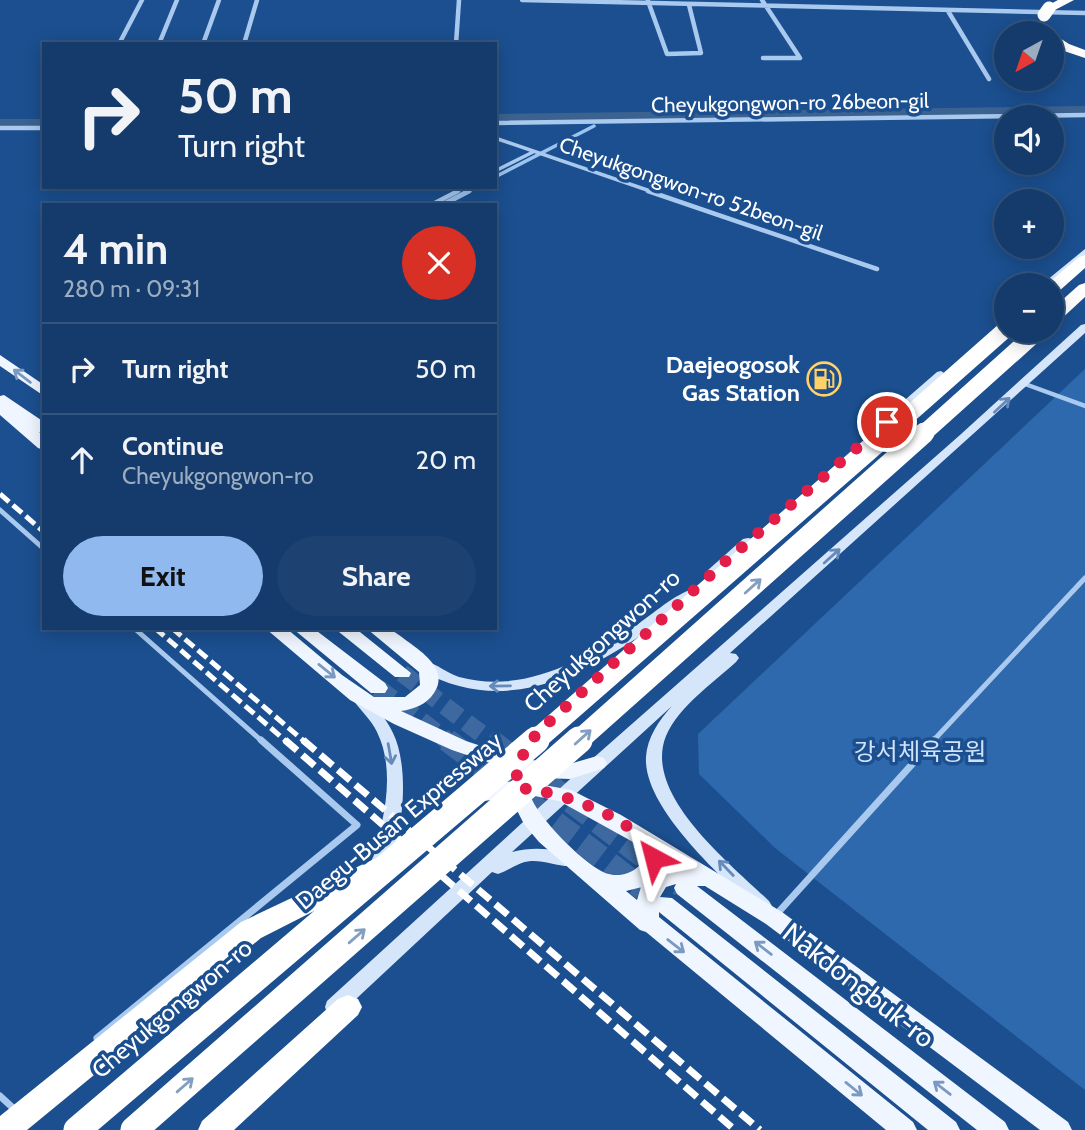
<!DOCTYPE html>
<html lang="en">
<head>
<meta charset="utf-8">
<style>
	:root { --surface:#143b6b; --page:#1d4271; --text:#f1f3f6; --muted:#9dadc1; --line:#33557e; --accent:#90b9f0 }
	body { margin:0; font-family:Cabin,"Noto Sans KR",sans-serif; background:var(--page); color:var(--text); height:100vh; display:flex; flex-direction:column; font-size:26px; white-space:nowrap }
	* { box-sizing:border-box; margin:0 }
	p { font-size:23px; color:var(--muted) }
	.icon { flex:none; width:38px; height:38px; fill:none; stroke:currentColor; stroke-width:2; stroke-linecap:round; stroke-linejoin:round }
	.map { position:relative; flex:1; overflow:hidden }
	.panel { position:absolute; left:42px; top:203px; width:455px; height:427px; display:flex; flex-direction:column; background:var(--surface); border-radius:0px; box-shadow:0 4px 18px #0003,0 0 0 2px var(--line) }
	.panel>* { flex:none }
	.banner { position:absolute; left:42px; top:42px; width:455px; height:147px; border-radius:0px; box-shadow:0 4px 18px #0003,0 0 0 2px var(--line); background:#143b6b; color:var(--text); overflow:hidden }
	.needle { width:46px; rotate:220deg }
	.buttons { position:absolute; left:994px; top:21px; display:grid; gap:14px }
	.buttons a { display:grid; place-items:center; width:70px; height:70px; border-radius:50%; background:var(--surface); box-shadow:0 4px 18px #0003,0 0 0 2px var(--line); font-size:35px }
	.pin { position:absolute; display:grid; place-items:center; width:60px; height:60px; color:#fff; margin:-30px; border:4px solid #fff; border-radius:50%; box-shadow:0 2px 7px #0007 }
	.me { position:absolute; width:77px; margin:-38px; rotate:322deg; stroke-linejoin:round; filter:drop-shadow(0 0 5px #0008) }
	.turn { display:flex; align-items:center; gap:24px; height:147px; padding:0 21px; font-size:32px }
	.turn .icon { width:91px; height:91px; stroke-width:2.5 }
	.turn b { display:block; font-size:49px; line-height:60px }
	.round { display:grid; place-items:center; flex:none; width:74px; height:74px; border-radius:37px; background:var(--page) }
	.headline { display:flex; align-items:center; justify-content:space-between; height:119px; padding:0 21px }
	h1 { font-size:42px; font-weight:800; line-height:52px }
	.button { display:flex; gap:14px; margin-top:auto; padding:14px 21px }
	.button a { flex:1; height:80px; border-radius:42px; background:var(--accent); color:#111; font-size:28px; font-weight:800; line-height:80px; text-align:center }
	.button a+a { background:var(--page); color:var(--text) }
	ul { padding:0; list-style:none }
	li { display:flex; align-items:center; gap:21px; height:91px; padding:0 21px; border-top:2px solid var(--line) }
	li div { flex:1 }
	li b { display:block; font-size:26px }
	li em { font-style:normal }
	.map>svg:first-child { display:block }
</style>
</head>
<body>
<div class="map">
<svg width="1085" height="1130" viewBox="0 0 1085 1130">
	<rect width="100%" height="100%" fill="#1b4f8f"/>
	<path fill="#2e69ad" d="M1085 369V1090L775 848 699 774 698 734Z"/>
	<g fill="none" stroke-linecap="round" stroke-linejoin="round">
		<path stroke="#9cc4f0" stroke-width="3.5" d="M608 119 614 116
			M495 177 594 126
			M466 192 476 187"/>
		<path stroke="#9cc4f0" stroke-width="5" d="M442 205 469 191"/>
		<path fill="#3c6290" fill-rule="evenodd" d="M1085 106V114L495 122V114Z
			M0 119H44V127H0Z"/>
		<path stroke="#3d69a0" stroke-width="18" stroke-dasharray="18 9" stroke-linecap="butt" d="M402 673 492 742
			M378 688 449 742"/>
		<path stroke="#3d69a0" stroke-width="23" stroke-dasharray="23 11" stroke-linecap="butt" d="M447 740 643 889
			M490 740 682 886"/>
		<path stroke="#a9c9ee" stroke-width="3.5" d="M495 138 653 192
			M495 171 533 152
			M455 192 465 187"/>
		<path stroke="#a9c9ee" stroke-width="4.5" d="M648 191 877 269
			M431 205 458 191
			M1025 384 1085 406"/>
		<path stroke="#a9c9ee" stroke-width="5" d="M0 510 44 549
			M134 628 263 742
			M932 742 1085 578"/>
		<path stroke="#a9c9ee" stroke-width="7" d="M775 916 934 740
			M97 1038 357 825 261 740
			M0 1096 12 1107"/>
		<path stroke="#a9c9ee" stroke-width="4.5" d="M522 0 1085 13
			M762 0 800 58H763
			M648 1 667 54 701 53 689 5
			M948 11 989 79
			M119 44 142 0
			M159 44 177 0
			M203 44 219 0
			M244 44 257 0
			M456 44 459 0
			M495 123 1085 115
			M0 128H44"/>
		<path fill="#d6e6fa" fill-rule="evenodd" d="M1085 249V257L1052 286 1041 285Z
			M1085 324V333L730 653 736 654 739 658 736 662C713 683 679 706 666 736 642 795 732 865 769 901L772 906 769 911 763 913 757 911C723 878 643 808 646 757 647 738 659 720 672 706L512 852C535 846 555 849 577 855L580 860 577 865C563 869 546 860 531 861 518 862 510 870 498 874L492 872 341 1013 334 1015 327 1013 325 1007 327 1001 591 760 960 435 1081 325Z
			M941 371 947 375 945 378 876 438H868L866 435 868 432 937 372Z
			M748 538 753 539 755 542 753 545 718 576H708L706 573 708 570 743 539Z
			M690 590 697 595 695 598C612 656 522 727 420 670L417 666 425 661C437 664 447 673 459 677 522 694 580 662 631 629 648 618 672 596 690 590Z
			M359 692 364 693C375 706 386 718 393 733 410 768 404 836 385 871L379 873 373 871 370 866C383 825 397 773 377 732 371 719 359 709 351 697L354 693Z"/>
		<path fill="#f0f6ff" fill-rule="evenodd" d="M0 355 44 385V396L0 366Z
			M4 395 44 422V434L39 432 44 437V450L38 448 0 415V396Z
			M265 628H286L342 675 374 697H405L420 685 419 672 366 628C372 628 382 627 388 629 394 631 402 637 407 641 424 653 449 671 434 693 426 705 414 709 401 711L466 741 518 758 566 765 597 756 604 758 607 763 604 768 570 779 544 778 511 770 452 750 394 724 350 700Z
			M292 628H313L385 683 388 688 385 693H371Z
			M334 628H355L411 673 409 677H395Z
			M517 780 571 790 621 815 782 912 1068 1122 1072 1130H1040L766 924 705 886H697L1005 1122 1009 1130H977L677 894 674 888 676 884 666 887 660 897 672 898 956 1122 960 1130H928L659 912V917L913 1122 917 1130H886L646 932 640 930 539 842 524 824 510 797 478 802 471 800 468 795 471 790ZM530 795 559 801 633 842 640 854 639 866C629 875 616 878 603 872 581 861 538 818 530 795ZM662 860 675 868 658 872ZM641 887 637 900 626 891 642 887Z"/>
		<path fill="#fff" fill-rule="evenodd" d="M1058 0H1074L1053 11 1043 8Z
			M1052 33 1069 44 1085 50V58L1061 50 1052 43Z
			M1085 255V268L1058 292 1052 294V285H1046L1079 257Z
			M1085 283V297L1058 322 1052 323V309L1079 285Z
			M374 859 383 862 387 869 383 876 261 938 27 1130H0V1116L241 922Z
			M348 995 358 999 362 1007 358 1015 234 1130H198L202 1121 338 999Z"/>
		<path stroke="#fff" stroke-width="5" stroke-dasharray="12 5" stroke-linecap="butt" d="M0 494 44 532
			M155 628 287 742
			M172 628 305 742"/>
		<path stroke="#fff" stroke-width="7" stroke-dasharray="16 7" stroke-linecap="butt" d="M285 740 735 1130
			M303 740 760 1130"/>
		<path stroke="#fff" stroke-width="13" d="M1044 15 1049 8"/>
		<path stroke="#fff" stroke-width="17" d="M886 435 1006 329
			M922 435 1038 331"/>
		<path stroke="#fff" stroke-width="21" d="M534 742 888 433
			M577 742 924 433"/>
		<path stroke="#fff" stroke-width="27" d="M77 1130 536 740
			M134 1130 579 740"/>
	</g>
	<defs><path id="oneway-shaft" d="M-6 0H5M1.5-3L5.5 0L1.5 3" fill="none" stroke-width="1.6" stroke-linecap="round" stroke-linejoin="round" transform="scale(1.75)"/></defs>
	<g stroke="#7b9ac1">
		<use href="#oneway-shaft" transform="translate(22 376) rotate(-143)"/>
		<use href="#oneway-shaft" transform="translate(327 671) rotate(39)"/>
		<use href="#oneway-shaft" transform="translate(676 946) rotate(38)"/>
		<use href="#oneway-shaft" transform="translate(763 948) rotate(-142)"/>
		<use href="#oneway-shaft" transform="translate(942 1088) rotate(-142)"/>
		<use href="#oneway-shaft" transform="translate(854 1089) rotate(39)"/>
	</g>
	<g stroke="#668bba">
		<use href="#oneway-shaft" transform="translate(1002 405) rotate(-43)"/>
		<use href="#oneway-shaft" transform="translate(832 556) rotate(-42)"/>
		<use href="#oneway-shaft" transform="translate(500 686) rotate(179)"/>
		<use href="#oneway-shaft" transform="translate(390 754) rotate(80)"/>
		<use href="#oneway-shaft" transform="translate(726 868) rotate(-134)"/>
	</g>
	<g stroke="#829ec1">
		<use href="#oneway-shaft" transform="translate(753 586) rotate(-42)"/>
		<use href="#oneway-shaft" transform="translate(583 737) rotate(-42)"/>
		<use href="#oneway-shaft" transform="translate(357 936) rotate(-41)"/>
		<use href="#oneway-shaft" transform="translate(185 1085) rotate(-41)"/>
	</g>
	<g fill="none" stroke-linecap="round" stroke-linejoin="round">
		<path stroke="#e11d48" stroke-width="12" stroke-dasharray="0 21.6" d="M654 858C643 819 554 789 517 788 514 766 525 750 537 733L727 560 887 422"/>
	</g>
	<defs>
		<symbol id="fuel-ring" viewBox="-11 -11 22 22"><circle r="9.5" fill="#1b4f8f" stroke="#ffd166" stroke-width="1.5"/><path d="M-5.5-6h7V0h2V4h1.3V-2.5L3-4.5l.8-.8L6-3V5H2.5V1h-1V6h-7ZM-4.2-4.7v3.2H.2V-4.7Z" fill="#ffd166"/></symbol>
	</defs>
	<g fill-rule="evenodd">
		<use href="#fuel-ring" x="805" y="360" width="38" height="38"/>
	</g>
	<g text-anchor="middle" stroke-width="7" stroke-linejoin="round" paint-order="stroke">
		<g font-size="21" fill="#fff" stroke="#1b4f8f">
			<text transform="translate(790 103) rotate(-1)" y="7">Cheyukgongwon-ro 26beon-gil</text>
			<text transform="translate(691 189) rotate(19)" y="7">Cheyukgongwon-ro 52beon-gil</text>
		</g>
		<g font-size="24" font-weight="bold" fill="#fff" stroke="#1b4f8f" text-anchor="end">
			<text x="800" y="373">Daejeogosok<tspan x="800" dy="28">Gas Station</tspan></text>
		</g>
		<g font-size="24" fill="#fff" stroke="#1b4f8f">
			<text transform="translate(602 641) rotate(-42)" y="8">Cheyukgongwon-ro</text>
			<text transform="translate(399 821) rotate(-40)" y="8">Daegu-Busan Expressway</text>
			<text transform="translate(172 1009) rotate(-40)" y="8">Cheyukgongwon-ro</text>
		</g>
		<g font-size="24" fill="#cfe3fa" stroke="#1b4f8f">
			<text x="920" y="760">강서체육공원</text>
		</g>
		<g font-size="28" fill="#fff" stroke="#1b4f8f">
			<text transform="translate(859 985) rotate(38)" y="10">Nakdongbuk-ro</text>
		</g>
	</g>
</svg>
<div class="buttons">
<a><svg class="needle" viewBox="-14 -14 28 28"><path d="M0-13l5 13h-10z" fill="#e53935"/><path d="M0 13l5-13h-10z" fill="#9dadc1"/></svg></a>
<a><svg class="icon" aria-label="sound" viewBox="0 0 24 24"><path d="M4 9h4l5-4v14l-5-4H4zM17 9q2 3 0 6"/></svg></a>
<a>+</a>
<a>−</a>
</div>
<div class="pin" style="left:887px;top:422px;background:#d93025"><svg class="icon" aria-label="arrive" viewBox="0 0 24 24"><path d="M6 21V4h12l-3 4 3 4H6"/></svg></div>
<svg class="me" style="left:654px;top:858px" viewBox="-20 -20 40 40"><path d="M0-17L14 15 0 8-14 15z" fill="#e11d48" stroke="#fff" stroke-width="4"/></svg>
<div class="banner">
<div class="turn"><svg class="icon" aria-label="right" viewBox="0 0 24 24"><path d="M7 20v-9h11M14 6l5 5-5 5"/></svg><div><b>50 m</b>Turn right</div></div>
</div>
<section class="panel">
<div class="headline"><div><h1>4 min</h1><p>280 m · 09:31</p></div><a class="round" style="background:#d93025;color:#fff"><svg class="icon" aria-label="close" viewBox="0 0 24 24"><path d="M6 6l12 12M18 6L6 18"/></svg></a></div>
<ul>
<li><svg class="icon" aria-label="right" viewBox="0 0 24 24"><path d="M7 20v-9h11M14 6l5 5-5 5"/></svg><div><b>Turn right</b></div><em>50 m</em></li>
<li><svg class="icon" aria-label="ahead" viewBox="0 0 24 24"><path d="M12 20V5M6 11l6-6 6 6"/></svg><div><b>Continue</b><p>Cheyukgongwon-ro</p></div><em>20 m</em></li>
</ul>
<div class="button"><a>Exit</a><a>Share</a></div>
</section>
</div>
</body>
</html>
